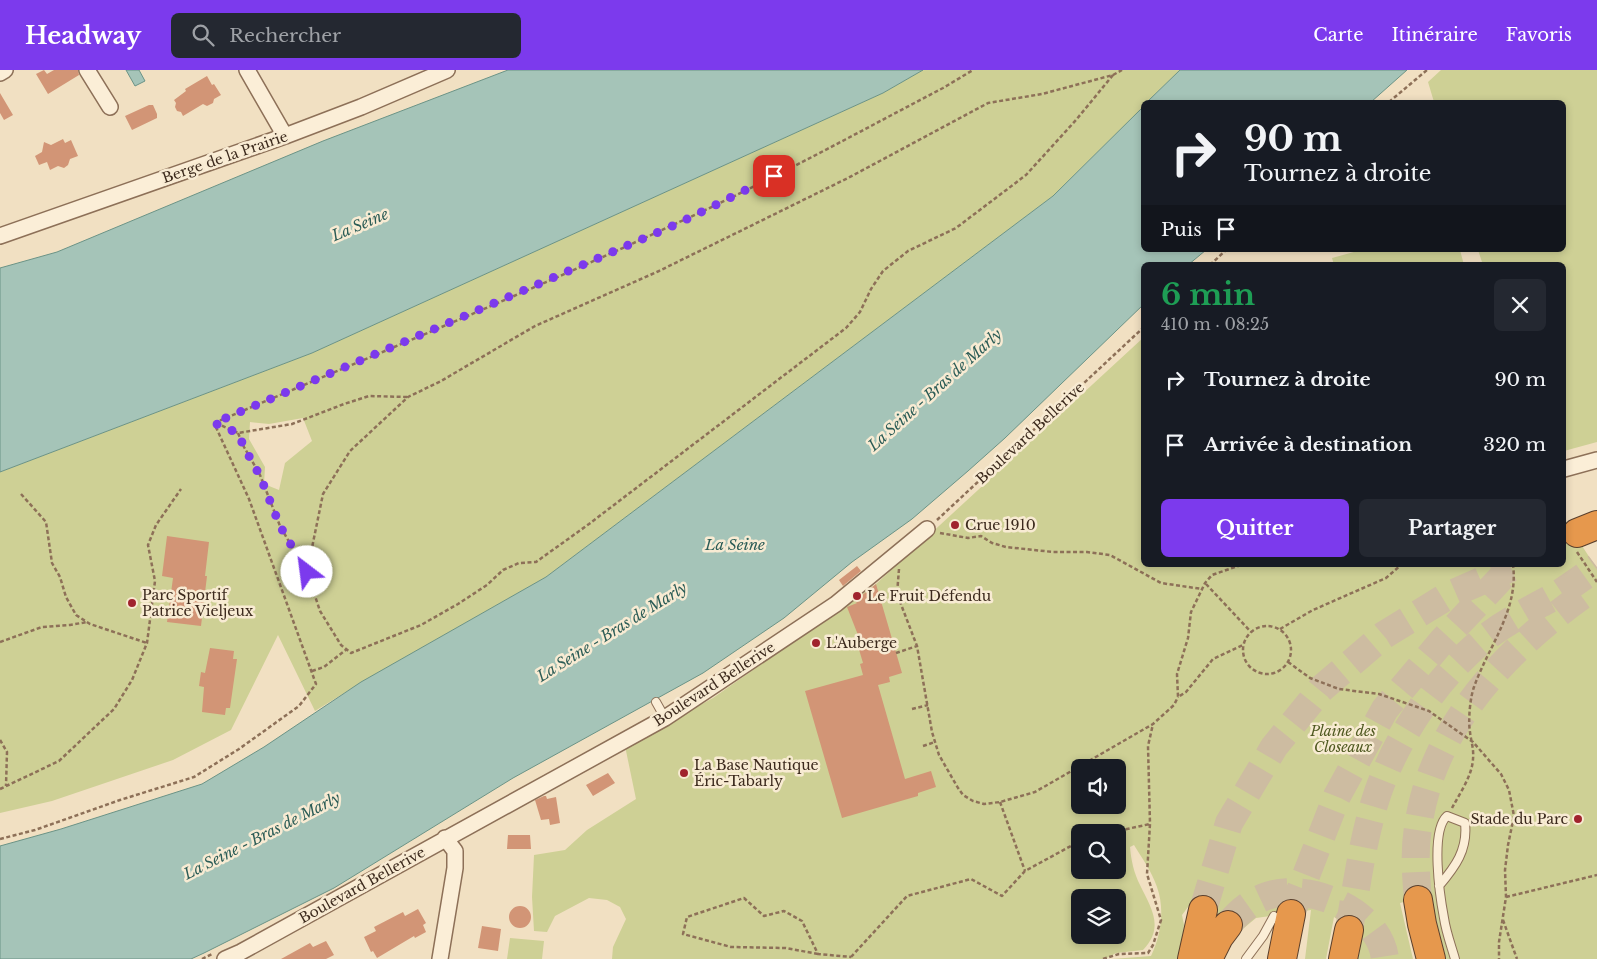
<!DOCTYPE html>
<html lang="fr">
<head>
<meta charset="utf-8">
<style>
	:root { --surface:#171b24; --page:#242831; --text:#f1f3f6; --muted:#9ea1a6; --accent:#7c3aed }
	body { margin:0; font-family:"Libre Baskerville",serif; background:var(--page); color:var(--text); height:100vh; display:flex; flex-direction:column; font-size:19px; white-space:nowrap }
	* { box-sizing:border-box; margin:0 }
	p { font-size:16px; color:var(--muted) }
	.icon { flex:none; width:28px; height:28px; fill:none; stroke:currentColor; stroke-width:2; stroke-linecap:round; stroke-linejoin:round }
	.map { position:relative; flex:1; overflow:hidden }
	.side { position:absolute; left:1141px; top:192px; width:425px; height:305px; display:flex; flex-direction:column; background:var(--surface); border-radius:8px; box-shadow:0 2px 8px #0003 }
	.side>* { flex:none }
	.hud { position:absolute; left:1141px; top:30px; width:425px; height:152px; border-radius:8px; box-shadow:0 2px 8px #0003; background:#171b24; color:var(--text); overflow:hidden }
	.fabs { position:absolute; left:1071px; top:689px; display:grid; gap:10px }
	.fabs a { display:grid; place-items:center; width:55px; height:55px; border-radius:8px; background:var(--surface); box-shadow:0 2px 8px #0003; font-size:25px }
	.pin { position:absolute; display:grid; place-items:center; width:42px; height:42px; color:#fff; margin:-21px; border-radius:10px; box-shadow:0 2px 8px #0006 }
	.me { position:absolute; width:55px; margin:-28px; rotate:330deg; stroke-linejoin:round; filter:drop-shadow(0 0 4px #0008) }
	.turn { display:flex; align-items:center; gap:18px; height:105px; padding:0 20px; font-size:22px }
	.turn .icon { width:65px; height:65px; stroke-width:2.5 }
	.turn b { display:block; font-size:35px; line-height:42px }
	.then { display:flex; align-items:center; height:48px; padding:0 20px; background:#0003; gap:10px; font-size:19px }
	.round { display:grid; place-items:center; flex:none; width:52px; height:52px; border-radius:8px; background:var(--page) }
	.head { display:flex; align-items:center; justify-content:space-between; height:85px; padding:0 20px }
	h1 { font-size:30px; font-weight:800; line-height:38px; color:#1e9e55 }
	.button { display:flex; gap:10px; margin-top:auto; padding:10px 20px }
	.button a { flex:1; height:58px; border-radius:8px; background:var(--accent); color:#fff; font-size:20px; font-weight:800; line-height:58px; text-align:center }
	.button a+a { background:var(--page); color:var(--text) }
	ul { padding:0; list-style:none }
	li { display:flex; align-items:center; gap:15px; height:65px; padding:0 20px }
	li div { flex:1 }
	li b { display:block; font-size:19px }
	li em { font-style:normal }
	header { display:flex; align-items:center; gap:30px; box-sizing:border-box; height:70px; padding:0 25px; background:var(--accent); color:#fff }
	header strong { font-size:24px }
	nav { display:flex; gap:28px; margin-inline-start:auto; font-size:18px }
	.search { width:350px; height:45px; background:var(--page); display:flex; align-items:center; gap:12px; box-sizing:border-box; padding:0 18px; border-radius:8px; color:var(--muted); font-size:19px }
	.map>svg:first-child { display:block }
</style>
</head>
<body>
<header>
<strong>Headway</strong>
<div class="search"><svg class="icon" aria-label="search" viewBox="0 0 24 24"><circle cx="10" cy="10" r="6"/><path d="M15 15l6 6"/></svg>Rechercher</div>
<nav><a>Carte</a><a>Itinéraire</a><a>Favoris</a></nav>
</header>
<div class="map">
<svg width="1597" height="889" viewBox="0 0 1597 889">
	<rect width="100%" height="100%" fill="#f1e0c2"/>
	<path fill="#ced095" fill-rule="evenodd" d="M923 0H1180L1147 32H1144V36L1053 126 546 507 362 612 315 641 278 565 231 660 173 690 52 731 0 743V402L312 283 883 23ZM303 348 312 371 285 393 279 420 264 414 265 397 249 369 250 352 269 354Z
		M1441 0H1597V372L1564 381V195H1483L1478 180H1564V32H1434L1428 12Z
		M1361 180H1460L1464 195H1334L1332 188Z
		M1144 267V495H1564V448L1597 499V889H1446L1430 825 1400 833 1413 889H1352L1356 863 1334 847 1326 889H1305L1311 840 1256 848 1239 862 1213 840 1191 833 1182 845 1184 855 1179 889H1112L1151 886C1161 865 1165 839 1157 817 1152 802 1142 788 1134 775L1130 777C1131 790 1134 803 1140 815 1151 838 1165 857 1143 880L1116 883 1105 889H612L613 877 626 849 620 837 607 830 589 828 555 846 547 862 534 861 532 827 534 785 565 780 587 760 636 729 625 676 713 628 876 514ZM1080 698H1118V735H1080ZM1080 762H1118V800H1080ZM1080 828H1118V865H1080Z
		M510 868 544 871 542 889H507Z"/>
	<path fill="#a5c4b8" stroke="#6b9386" d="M126 0H139L145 11 135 16Z
		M508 0H923L883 23 312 283 0 402V198L57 182 323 71Z
		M1180 0H1407L1371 32H1147Z
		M1144 36V180H1206L1188 195H1144V234L1005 368 968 401 912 449 852 492 784 548 703 603 513 708 334 818 204 883 191 889H0V776L61 759 202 714 264 677 361 612 546 507 1053 126Z"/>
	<path fill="#d29576" d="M44 0 47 4 54 0H78L79 5 48 24 36 4Z
		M207 6 212 15 214 14 221 25 214 29 213 33 207 36 203 34 183 46 181 42 177 41 175 37 176 33 174 30 186 21 185 19Z
		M0 23 13 45 4 50 0 43Z
		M149 35H153L157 44V48L132 60 125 46Z
		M63 69 65 73 71 70 78 86 70 89 68 95 64 98 58 96 50 100 47 92 39 95 35 86 42 82 44 72 51 75Z
		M167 466 209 472 205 506H207L201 556 167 552 173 508 162 506Z
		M857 496 861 501 843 516 839 510Z
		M876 514 902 603 889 607 890 612 878 615 905 709 931 701 936 717 918 723V726L842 748 805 621 863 605 860 594 863 593 855 566 858 565 847 537 857 533 855 531Z
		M210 578 234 581 233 589H237L230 638H226L225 645 202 642 204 617 199 616 201 602 205 603Z
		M608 703 615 713 593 726 586 715Z
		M544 726H546L547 729 556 727 560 753 550 755 549 749 541 750 535 730Z
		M508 765H530L531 779H507Z
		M509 847a11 11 0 1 1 22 0a11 11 0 1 1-22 0Z
		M418 839 426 853 423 855 426 862 415 868 414 866 377 888 373 881 371 882 364 867 376 861 374 857 403 842 405 846Z
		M482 856 501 859 498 881 478 878Z
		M326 871 334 885 326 889H281L310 873 313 877Z"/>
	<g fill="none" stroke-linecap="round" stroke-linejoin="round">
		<path stroke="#cdbca1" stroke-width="28" stroke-dasharray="28 14" stroke-linecap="butt" d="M1418 830C1416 806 1414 782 1418 758 1431 658 1505 581 1583 525
			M1203 840 1229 753 1274 677 1321 619 1384 565 1449 525 1511 498
			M1291 844 1337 726 1385 639 1443 570 1502 507
			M1228 855C1238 843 1249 833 1264 827 1306 810 1380 840 1385 889
			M1349 860C1357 814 1363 766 1378 722 1397 667 1434 612 1479 573 1504 552 1532 539 1560 523 1572 515 1585 506 1597 497"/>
		<defs>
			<path id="lane" d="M656 632 665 648
				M1439 816C1455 797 1468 780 1465 753L1447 746C1430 761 1440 827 1444 848 1446 862 1451 875 1455 889
				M1246 889 1263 866 1274 846"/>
			<path id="street" d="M87 0 110 37
				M247 0 285 66
				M0 3 5 0
				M0 166 285 66 361 37 447 0
				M1564 399 1597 390
				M225 889 241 882 665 648 836 534 927 459
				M440 889 455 798V781L445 768"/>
			<path id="highway" d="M1577 463 1597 455
				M1418 830 1422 854 1431 889
				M1192 889 1203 840
				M1208 889 1219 867 1228 855
				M1282 889 1291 844
				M1343 889 1349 860"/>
		</defs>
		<use href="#lane" stroke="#8d7058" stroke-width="10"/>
		<use href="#street" stroke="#8d7058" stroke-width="18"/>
		<use href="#highway" stroke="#5a3f2c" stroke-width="30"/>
		<path stroke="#8d7058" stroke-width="2.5" stroke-dasharray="4 2.5" stroke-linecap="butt" d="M1113 5 1076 50 1026 105 956 158 908 181 883 201 871 219 860 242 846 258 589 454 536 492 519 493 503 500 487 515 458 534 421 555 351 583 341 575 320 541 307 502 323 424 350 381 408 327 441 311 535 256 659 201 848 108 988 33 1042 24 1113 5 1122 0
			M1389 32 1427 0
			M1210 195 1226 180
			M214 353C369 287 525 224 677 153 768 112 855 64 943 18L973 0
			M216 353 238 363 292 354 344 334 369 326 408 327
			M238 363 244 377 260 405 280 456 306 501
			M21 424 46 452 52 493 60 507 66 527 76 545 90 554 147 573
			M937 450 1144 257
			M940 463 968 468 981 466 992 473 1006 477 1053 482H1087L1110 485 1161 513 1202 519
			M1577 482 1597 512
			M1241 495 1212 505 1205 513 1191 542 1188 568 1177 604 1178 627 1186 622 1213 589 1243 575
			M899 499 897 524 917 576 932 662 939 685 958 718 963 725 973 731 984 734 1000 732 1035 722 1153 654 1174 635 1178 627
			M1206 514 1251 562
			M1243 580a24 24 0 1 1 48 0a24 24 0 1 1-48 0Z
			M1280 559 1313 540 1386 508 1401 495
			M0 572 42 557 70 555 87 552
			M896 583 917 576
			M1288 592 1310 608 1339 619 1379 624 1429 641 1473 672 1501 704 1509 720 1514 746 1508 775 1505 800 1506 827 1499 872V889
			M312 601 324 597 347 579
			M912 639 928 635
			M0 670 7 682 6 716
			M923 676 935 672
			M0 719 59 691 114 639 132 610 147 573 155 511 148 475 156 455 181 419
			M1000 732 1025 801
			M1452 738C1460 723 1472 706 1473 689 1474 679 1471 671 1470 662 1468 651 1470 628 1474 617 1488 577 1519 540 1513 495
			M1113 762 1150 754
			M0 769 35 760 120 730 194 707 239 679 299 636 316 614 249 429 214 353
			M1506 827 1597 805
			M1503 850 1517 889
			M818 884 786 878 731 877 683 864 687 847 744 828 764 846 784 841 802 851 818 884 851 887
			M851 887 907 826 971 809 1002 826 1025 801 1080 771
			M202 889 212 884
			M1103 889 1119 884 1148 883 1153 875 1161 850 1147 804 1150 754 1148 676 1153 654"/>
		<use href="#lane" stroke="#fbeed7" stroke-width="8"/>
		<use href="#street" stroke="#fbeed7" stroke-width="15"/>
		<use href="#highway" stroke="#e6984d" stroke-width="28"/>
	</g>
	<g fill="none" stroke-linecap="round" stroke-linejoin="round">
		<path stroke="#7c3aed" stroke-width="9" stroke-dasharray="0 16.2" d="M307 502 280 456 260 406 244 377 238 363 214 353 446 254 677 154 774 106"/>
	</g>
	<g fill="#a0232d" stroke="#f8ebd3" stroke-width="2">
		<circle cx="955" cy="455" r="5"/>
		<circle cx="857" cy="526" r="5"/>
		<circle cx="132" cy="533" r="5"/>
		<circle cx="816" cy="573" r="5"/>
		<circle cx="684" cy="703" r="5"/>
		<circle cx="1578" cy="749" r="5"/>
	</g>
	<g text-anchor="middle" stroke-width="5" stroke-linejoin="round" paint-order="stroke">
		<g font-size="14" fill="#3c2a1d" stroke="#f8ebd3">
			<text transform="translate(225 87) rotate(-19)" y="5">Berge de la Prairie</text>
			<text transform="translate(1030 363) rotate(-43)" y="5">Boulevard Bellerive</text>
			<text transform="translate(714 614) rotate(-33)" y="5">Boulevard Bellerive</text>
			<text transform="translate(362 815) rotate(-29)" y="5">Boulevard Bellerive</text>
		</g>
		<g font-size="14" fill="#3c2a1d" stroke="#f8ebd3" text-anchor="start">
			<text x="965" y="460">Crue 1910</text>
			<text x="142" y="530">Parc Sportif<tspan x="142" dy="16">Patrice Vieljeux</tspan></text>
			<text x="867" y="531">Le Fruit Défendu</text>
			<text x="826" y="578">L'Auberge</text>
			<text x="694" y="700">La Base Nautique<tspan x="694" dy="16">Éric-Tabarly</tspan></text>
			<text x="1568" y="754" text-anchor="end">Stade du Parc</text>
		</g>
		<g font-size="14" font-style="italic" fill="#505a22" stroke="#f8ebd3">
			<text x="1343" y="666">Plaine des<tspan x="1343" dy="16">Closeaux</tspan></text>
		</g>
		<g font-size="15" font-style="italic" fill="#2b5c56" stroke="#f8ebd3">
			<text transform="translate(360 155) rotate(-23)" y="5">La Seine</text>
			<text transform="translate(935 320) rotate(-42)" y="5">La Seine - Bras de Marly</text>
			<text x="735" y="480">La Seine</text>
			<text transform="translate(612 562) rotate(-32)" y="5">La Seine - Bras de Marly</text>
			<text transform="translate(262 766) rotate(-27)" y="5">La Seine - Bras de Marly</text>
		</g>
	</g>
</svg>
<div class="fabs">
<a><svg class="icon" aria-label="sound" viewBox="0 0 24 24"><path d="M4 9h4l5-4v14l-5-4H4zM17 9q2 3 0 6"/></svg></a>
<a><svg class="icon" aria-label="search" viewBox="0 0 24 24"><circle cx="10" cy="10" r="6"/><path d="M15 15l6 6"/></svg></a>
<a><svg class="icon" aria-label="layers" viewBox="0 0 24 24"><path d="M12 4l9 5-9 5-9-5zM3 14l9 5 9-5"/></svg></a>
</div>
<div class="pin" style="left:774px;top:106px;background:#d93025"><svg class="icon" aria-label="arrive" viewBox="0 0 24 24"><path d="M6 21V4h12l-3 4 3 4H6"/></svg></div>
<svg class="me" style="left:307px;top:502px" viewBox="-20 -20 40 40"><circle r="19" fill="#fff"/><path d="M0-13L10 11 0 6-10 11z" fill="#7c3aed"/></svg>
<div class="hud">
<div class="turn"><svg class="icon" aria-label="right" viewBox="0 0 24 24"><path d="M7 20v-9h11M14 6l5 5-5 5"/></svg><div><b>90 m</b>Tournez à droite</div></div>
<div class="then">Puis<svg class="icon" aria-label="arrive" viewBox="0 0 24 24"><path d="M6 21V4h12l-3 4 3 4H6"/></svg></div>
</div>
<section class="side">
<div class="head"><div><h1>6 min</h1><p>410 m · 08:25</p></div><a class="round"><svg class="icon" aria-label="close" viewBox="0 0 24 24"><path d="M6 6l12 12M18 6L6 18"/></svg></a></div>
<ul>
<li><svg class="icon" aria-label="right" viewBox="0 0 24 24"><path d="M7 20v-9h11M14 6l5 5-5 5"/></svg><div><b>Tournez à droite</b></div><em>90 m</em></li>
<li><svg class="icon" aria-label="arrive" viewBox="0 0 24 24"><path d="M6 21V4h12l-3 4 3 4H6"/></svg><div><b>Arrivée à destination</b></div><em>320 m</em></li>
</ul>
<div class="button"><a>Quitter</a><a>Partager</a></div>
</section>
</div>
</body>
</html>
